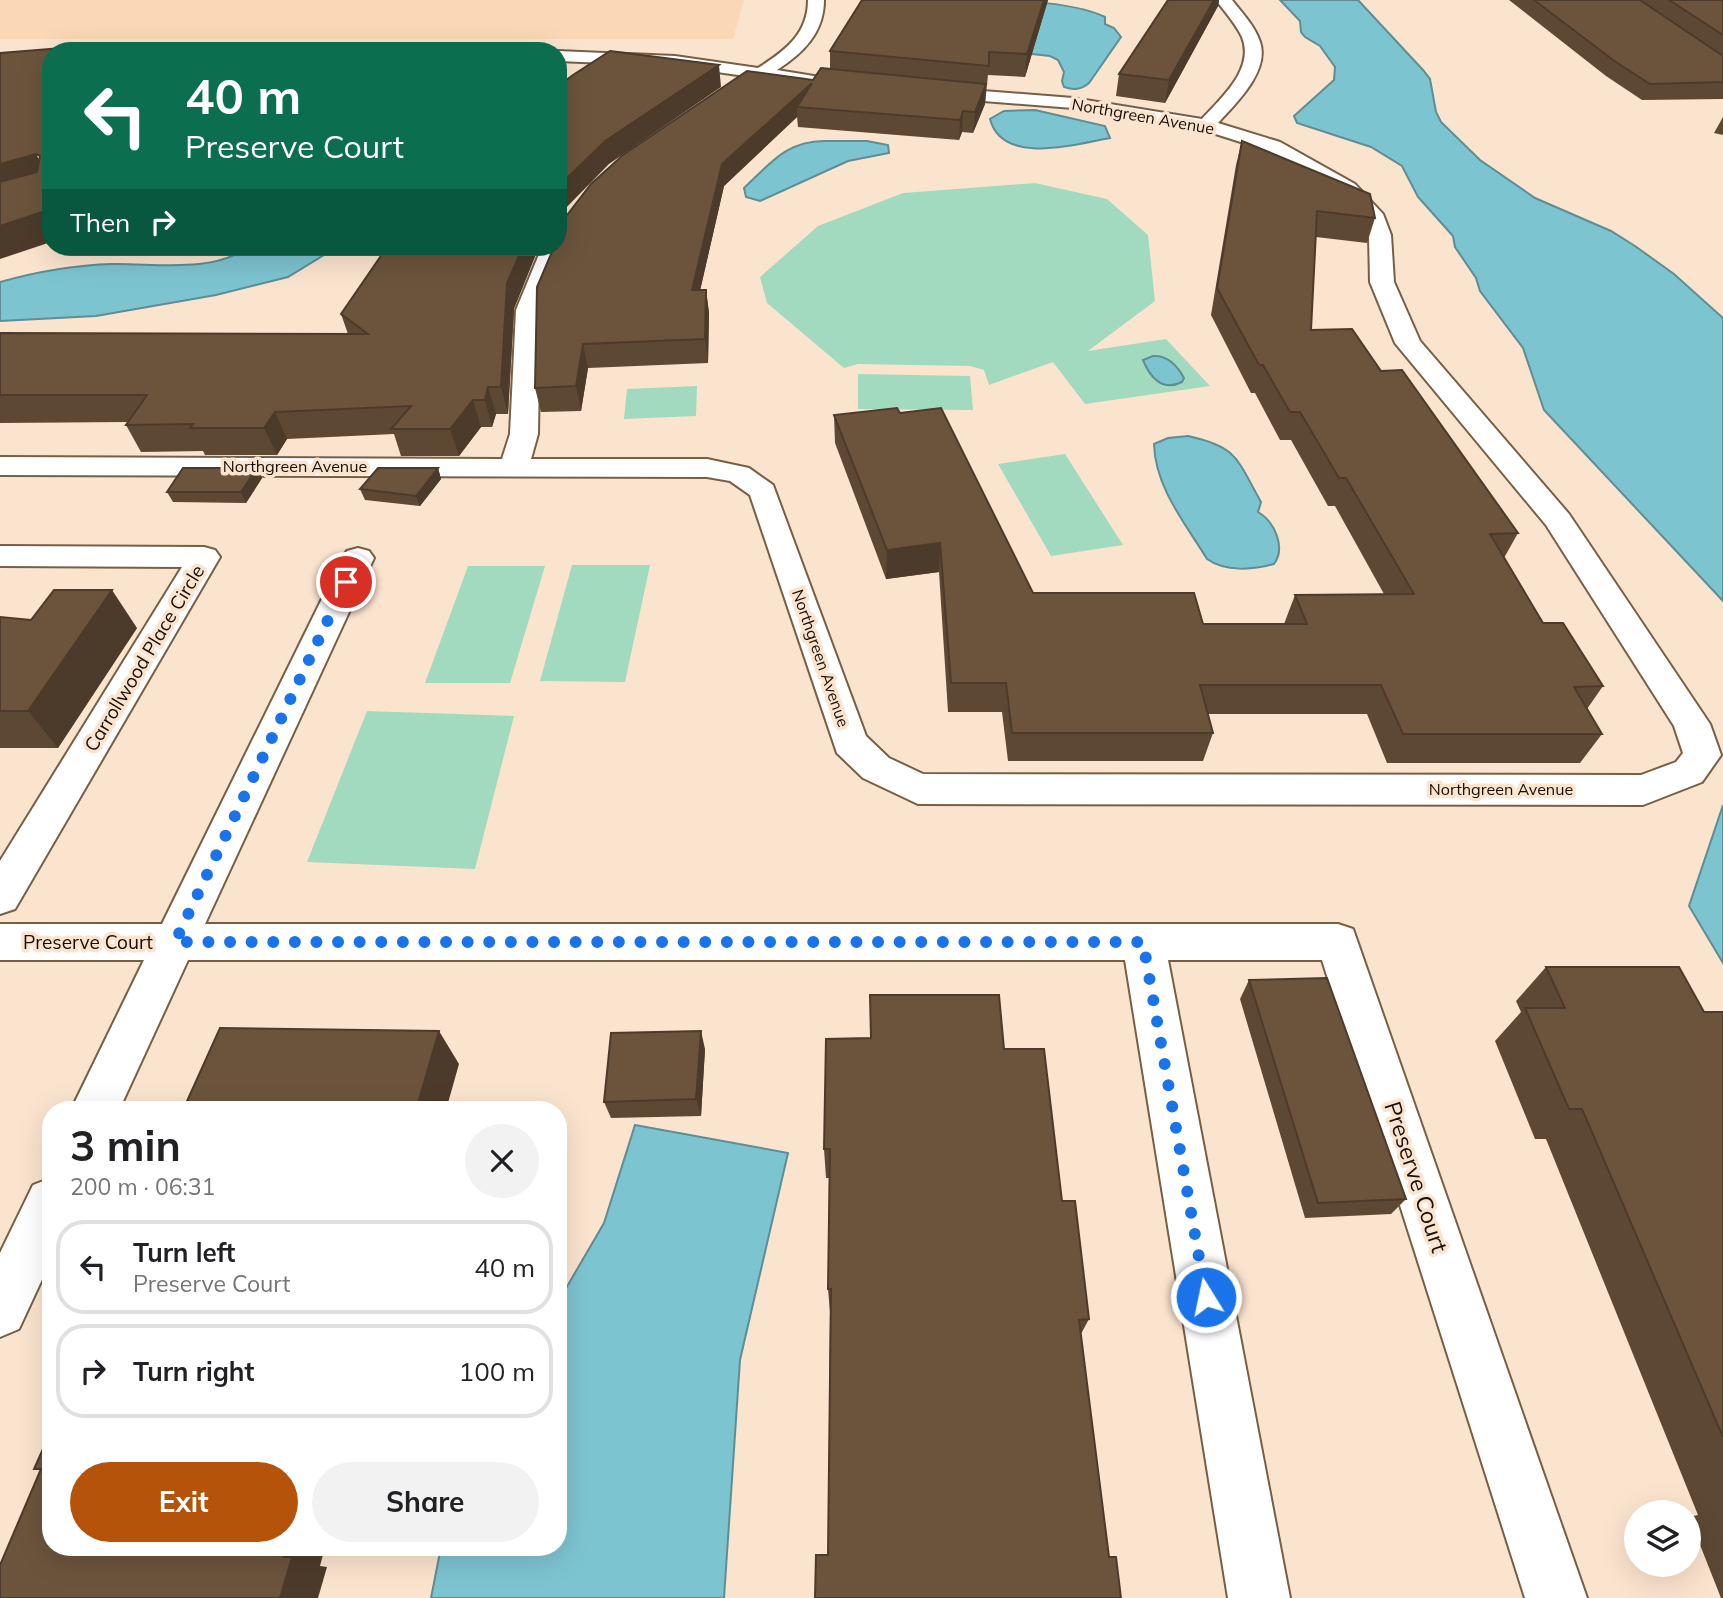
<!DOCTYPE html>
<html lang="en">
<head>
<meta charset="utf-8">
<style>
	:root { --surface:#fff; --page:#f2f2f2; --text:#202124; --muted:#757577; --line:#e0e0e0; --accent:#b45309 }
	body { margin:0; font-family:Mulish,sans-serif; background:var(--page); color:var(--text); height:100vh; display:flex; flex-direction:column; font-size:26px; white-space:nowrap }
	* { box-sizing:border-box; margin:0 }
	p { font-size:23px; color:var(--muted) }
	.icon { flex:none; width:38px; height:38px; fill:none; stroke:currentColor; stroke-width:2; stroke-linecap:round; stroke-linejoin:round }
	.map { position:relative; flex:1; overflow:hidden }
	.details { position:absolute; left:42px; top:1101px; width:525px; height:455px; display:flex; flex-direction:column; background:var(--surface); border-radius:28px; box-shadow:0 7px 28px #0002 }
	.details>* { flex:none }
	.hud { position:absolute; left:42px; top:42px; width:525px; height:214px; border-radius:28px; box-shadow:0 7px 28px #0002; background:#0b6e4f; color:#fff; overflow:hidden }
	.fabs { position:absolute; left:1624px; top:1500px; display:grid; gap:14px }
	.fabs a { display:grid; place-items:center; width:77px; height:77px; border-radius:50%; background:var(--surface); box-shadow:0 7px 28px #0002; font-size:35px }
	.pin { position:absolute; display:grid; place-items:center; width:60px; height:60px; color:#fff; margin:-30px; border:4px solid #fff; border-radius:50%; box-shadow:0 2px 7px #0007 }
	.me { position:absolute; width:77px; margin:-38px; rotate:350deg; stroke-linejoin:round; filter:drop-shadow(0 0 5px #0008) }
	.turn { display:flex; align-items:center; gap:24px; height:147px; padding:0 28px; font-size:32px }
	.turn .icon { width:91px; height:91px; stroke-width:2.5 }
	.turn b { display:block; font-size:49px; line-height:60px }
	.then { display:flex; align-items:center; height:66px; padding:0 28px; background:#0003; gap:14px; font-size:26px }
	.round { display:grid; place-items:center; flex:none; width:74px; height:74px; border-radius:37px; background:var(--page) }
	.head { display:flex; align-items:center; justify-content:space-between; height:119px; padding:0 28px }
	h1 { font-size:42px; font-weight:700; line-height:52px }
	.action { display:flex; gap:14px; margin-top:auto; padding:14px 28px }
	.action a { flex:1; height:80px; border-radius:42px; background:var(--accent); color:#fff; font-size:28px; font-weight:700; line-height:80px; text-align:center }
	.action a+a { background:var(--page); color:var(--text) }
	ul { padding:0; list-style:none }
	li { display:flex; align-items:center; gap:21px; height:94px; margin:0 14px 10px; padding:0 14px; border:4px solid var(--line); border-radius:28px }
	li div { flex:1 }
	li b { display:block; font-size:26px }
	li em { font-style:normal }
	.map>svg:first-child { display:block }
</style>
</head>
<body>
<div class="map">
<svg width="1723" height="1598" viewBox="0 0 1723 1598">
	<rect width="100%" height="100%" fill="#fbe4ce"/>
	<path fill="#fad8b6" d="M0 0H744L733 39H0Z"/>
	<path fill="#a2dabf" d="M1035 183 1107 199 1148 235 1155 301 1088 351 1166 339 1210 386 1085 404 1053 362 989 385 984 370 970 366 858 364 844 368 767 303 760 277 818 226 903 193Z
		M858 374 970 376 973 410 858 409Z
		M697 386 696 416 624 419 627 389Z
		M1065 454 1123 545 1051 556 998 464Z
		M572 565H650L625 682 540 681Z
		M468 566H545L510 683H425Z
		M367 711 514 716 475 869 307 862Z"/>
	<path fill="#7dc4d1" stroke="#5e8d94" stroke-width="2" d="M960 0C1001 0 1070 0 1105 17V24L1114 28 1121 37 1089 83C1081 90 1074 90 1064 87L1062 81 1064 72 1058 60 1050 56 976 48Z
		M1280 0H1358L1423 70 1430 79 1436 112 1441 122 1480 160 1535 198 1611 231 1635 246 1674 274 1723 318V601L1544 410 1523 348 1480 291 1476 278 1455 247 1453 236 1418 197 1402 166 1371 147 1297 123 1294 116 1334 80 1335 67 1320 46 1305 37 1301 32 1300 21Z
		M1035 110 1105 126 1110 138C1076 144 1002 166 990 119L1004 111Z
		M824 141H867L888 145 889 153 848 161 760 201 746 197 744 188C770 164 786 141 824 141Z
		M249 247H337L288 277 216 295 96 316 0 321V282C36 272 74 265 112 264 155 263 210 274 249 247Z
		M1153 356C1168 355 1177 365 1184 378L1182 382C1162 392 1150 377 1143 360Z
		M1188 436C1239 447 1237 460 1261 502L1258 512C1275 522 1286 548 1274 564 1254 570 1225 572 1207 559 1185 523 1155 487 1154 444L1168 438Z
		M1723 805V963L1689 906Z
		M635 1125 788 1153 740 1360 724 1598H431L441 1547H558V1302L604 1223Z"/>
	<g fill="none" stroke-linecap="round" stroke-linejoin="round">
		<defs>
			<path id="minor" d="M808 0H824C824 33 803 53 777 70L820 77 823 81 814 86 764 79 749 86 740 81 745 76 675 66 558 61V51L675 56 758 68C785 51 808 34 808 0Z
				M1216 0H1232C1242 13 1255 26 1260 42 1270 71 1236 103 1218 123L1280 142 1355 184 1383 214 1391 235 1394 282 1420 341 1569 514 1710 724 1721 755 1702 782 1643 805 918 804 863 778 837 753 750 495 730 481 707 477 0 475V457L502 459 510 434 516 310 542 247H558V242L564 247 540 310 538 434 531 459H707L749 468 773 485 866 736 889 758 923 774 1641 775 1676 762 1683 753 1674 726 1546 525 1395 343 1370 282 1369 235 1365 220 1341 192 1266 150 1203 130 1073 108 933 97 924 92 933 87 1073 98 1202 119C1221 98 1255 69 1242 37 1236 24 1225 12 1216 0Z
				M0 546 204 547 215 550 220 557 15 909 0 914V861L182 567 0 566Z
				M358 548 369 551 374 558 205 924H1338L1353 929 1587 1598H1525L1322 960H1168L1290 1598H1228L1125 960H188L119 1110H71L144 960H0V924H162L342 558 347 551Z
				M51 1178V1260L19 1329 0 1337V1253L33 1185Z"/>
		</defs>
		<use href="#minor" stroke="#775f46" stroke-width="4"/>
		<use href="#minor" fill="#fff" fill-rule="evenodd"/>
	</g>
	<path fill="#5d4834" d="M1048 0 1025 77 988 75 985 104 973 133 962 132 959 140 798 127 797 117 724 186 700 290H706L709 313 708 363 588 368 581 411 541 412 535 388 561 229 559 221 813 80 830 69V51Z
		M1168 0H1219L1218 6 1165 103 1116 96 1119 74Z
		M1509 0H1723V99L1642 100 1606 76Z
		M1723 117V135L1714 133Z
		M1242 141 1375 218 1367 243 1316 237 1311 330 1381 371 1518 533 1504 558 1543 623 1603 686 1587 709 1602 734 1580 763H1387L1367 714H1208L1213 733 1203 761H1008L1002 712H948L939 572 886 579 835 443 834 415 900 413 1033 593 1203 624H1284L1295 595 1384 594 1335 506H1328L1291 440H1280L1255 393H1251L1211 315 1236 165Z
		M514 309 508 414H496L492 427H481L459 456H401L394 434 287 439 277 455H205L203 451 141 452 126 425 128 422 0 423V333L348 334 341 314Z
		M257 468 262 478 246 503 173 502 167 492Z
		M438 468 441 479 420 506 365 500 360 489Z
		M0 617 137 628 58 748H0Z
		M1546 967 1704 1012H1723V1598H1721L1689 1517 1698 1515 1546 1139H1535L1495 1041 1521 1012 1516 1001Z
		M1249 980 1406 1199 1391 1214 1305 1218 1240 999Z
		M870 995 1004 1049 1062 1201 1089 1319 1081 1334 828 1555 830 1312 828 1289 829 1178H826L824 1149 870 1038Z
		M705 1049 701 1116 611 1118 604 1102Z"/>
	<path fill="#4c3b2a" d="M1044 0H1048L1025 77 1027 54Z
		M1214 0H1219L1218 6 1165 103 1169 80Z
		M719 65 721 87 609 164 558 216V187L605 141Z
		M812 83 797 107V117L724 186 695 313 692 290 722 164Z
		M986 84 985 104 973 133 975 112Z
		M963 111 962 132 959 140 960 120Z
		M36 154 50 180 0 196V164Z
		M51 209V242L0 259V226Z
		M523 247H539L514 309 508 414 501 387 507 283Z
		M706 290 709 313 708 363 705 339Z
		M583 344 588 368 581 411 576 386Z
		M488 387 496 414 492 427 485 400Z
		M473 400 481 427 459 456 450 429Z
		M275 412 287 439 277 455 264 428Z
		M257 468 262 478 246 503 241 492Z
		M438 468 441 479 420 506 416 496Z
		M940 543 939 572 886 579 887 550Z
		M112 590 137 628 58 748 28 711Z
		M439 1031 459 1064 446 1110H416Z
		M701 1031 705 1049 701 1116 696 1099Z
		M287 1547H325L320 1566 327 1567 318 1598H280L284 1557Z"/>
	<path fill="#6c543c" stroke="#4c3b2a" stroke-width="2" d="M862 0H1044L1027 54 989 52V66L830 51Z
		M1168 0H1214L1169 80 1119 74Z
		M1534 0H1640L1723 56V82L1650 84 1613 60Z
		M1669 0H1723V35Z
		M101 45 98 51H51V209L0 226V182L37 172 40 156 36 154 0 164V53Z
		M610 51 719 65 605 141 558 187V86L573 75Z
		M821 68 986 84 975 112 963 111 960 120 797 107 812 83 722 164 692 290H706L705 339 583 344 576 386 535 388 537 287 554 247H558V235L562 226 559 221 564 219 591 184 623 155 747 71 813 80Z
		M1242 141 1370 194 1375 218 1317 211 1311 330 1352 329 1381 371 1402 370 1518 533 1490 534 1543 623H1563L1603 686 1574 687 1602 734H1403L1381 685H1200L1213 733H1012L1006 683H951L940 543 887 550 834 415 897 408 900 413 941 408 1033 593H1194L1203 624H1307L1295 595 1414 594 1346 478H1339L1300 412H1290L1263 365H1259L1217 288Z
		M387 247H523L507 283 501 387H488L485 400H473L450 429H391L411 406 275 412 264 428H190L193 424 126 425 147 395H0V333L368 334 341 314Z
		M183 468H257L241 492H167Z
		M378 468H438L416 496 360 489Z
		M54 590H112L28 711H0V617L31 620Z
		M1546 967H1679L1704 1012H1723V1437L1582 1109H1569L1525 1008H1565Z
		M1327 978 1406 1199 1318 1203 1249 980Z
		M870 995H999L1004 1049H1044L1062 1201H1075L1089 1319 1079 1320 1109 1557H1116L1121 1598H815L816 1555H828L831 1289H828L830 1149H824L826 1039 871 1038Z
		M220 1028 439 1031 416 1110H183Z
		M701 1031 696 1099 604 1102 611 1033Z
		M51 1431V1547H287L284 1557H292L280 1598H0V1565L41 1469H34Z"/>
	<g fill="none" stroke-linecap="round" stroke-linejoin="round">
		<path stroke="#1a73e8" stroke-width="12" stroke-dasharray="0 21.6" d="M346 582 175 942H1143L1206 1297"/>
	</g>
	<g text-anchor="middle" stroke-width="7" stroke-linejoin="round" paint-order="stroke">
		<g font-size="16" fill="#160d04" stroke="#fbe4ce">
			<text transform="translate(1143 116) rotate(10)" y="6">Northgreen Avenue</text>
			<text x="295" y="472">Northgreen Avenue</text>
			<text transform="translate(821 658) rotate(71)" y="6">Northgreen Avenue</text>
			<text x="1501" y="795">Northgreen Avenue</text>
		</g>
		<g font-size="19" fill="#160d04" stroke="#fbe4ce">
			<text transform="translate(144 658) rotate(-59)" y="7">Carrollwood Place Circle</text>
			<text x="88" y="949">Preserve Court</text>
		</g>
		<g font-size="23" fill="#160d04" stroke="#fbe4ce">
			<text transform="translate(1416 1177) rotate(72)" y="8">Preserve Court</text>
		</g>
	</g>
</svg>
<div class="fabs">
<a><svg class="icon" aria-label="layers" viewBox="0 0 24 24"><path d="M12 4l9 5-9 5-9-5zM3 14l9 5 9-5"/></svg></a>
</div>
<div class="pin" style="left:346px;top:582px;background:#d93025"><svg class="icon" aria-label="arrive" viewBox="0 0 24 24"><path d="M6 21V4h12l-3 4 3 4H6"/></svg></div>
<svg class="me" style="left:1206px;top:1297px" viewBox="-20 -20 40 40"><circle r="17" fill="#1a73e8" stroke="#fff" stroke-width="3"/><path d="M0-11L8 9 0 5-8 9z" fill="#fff"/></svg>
<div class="hud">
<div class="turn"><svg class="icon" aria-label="left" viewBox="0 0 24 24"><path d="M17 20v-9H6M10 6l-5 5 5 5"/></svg><div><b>40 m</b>Preserve Court</div></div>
<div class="then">Then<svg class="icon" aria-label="right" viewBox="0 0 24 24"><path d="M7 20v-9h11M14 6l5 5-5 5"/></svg></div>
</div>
<section class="details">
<div class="head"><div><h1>3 min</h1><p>200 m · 06:31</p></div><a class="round"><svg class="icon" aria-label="close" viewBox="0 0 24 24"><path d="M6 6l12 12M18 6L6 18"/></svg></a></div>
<ul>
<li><svg class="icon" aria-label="left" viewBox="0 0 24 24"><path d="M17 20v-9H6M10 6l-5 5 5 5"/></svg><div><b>Turn left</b><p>Preserve Court</p></div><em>40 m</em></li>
<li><svg class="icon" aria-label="right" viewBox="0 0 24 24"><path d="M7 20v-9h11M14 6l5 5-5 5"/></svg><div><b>Turn right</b></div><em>100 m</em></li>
</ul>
<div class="action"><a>Exit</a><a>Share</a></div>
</section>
</div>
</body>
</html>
